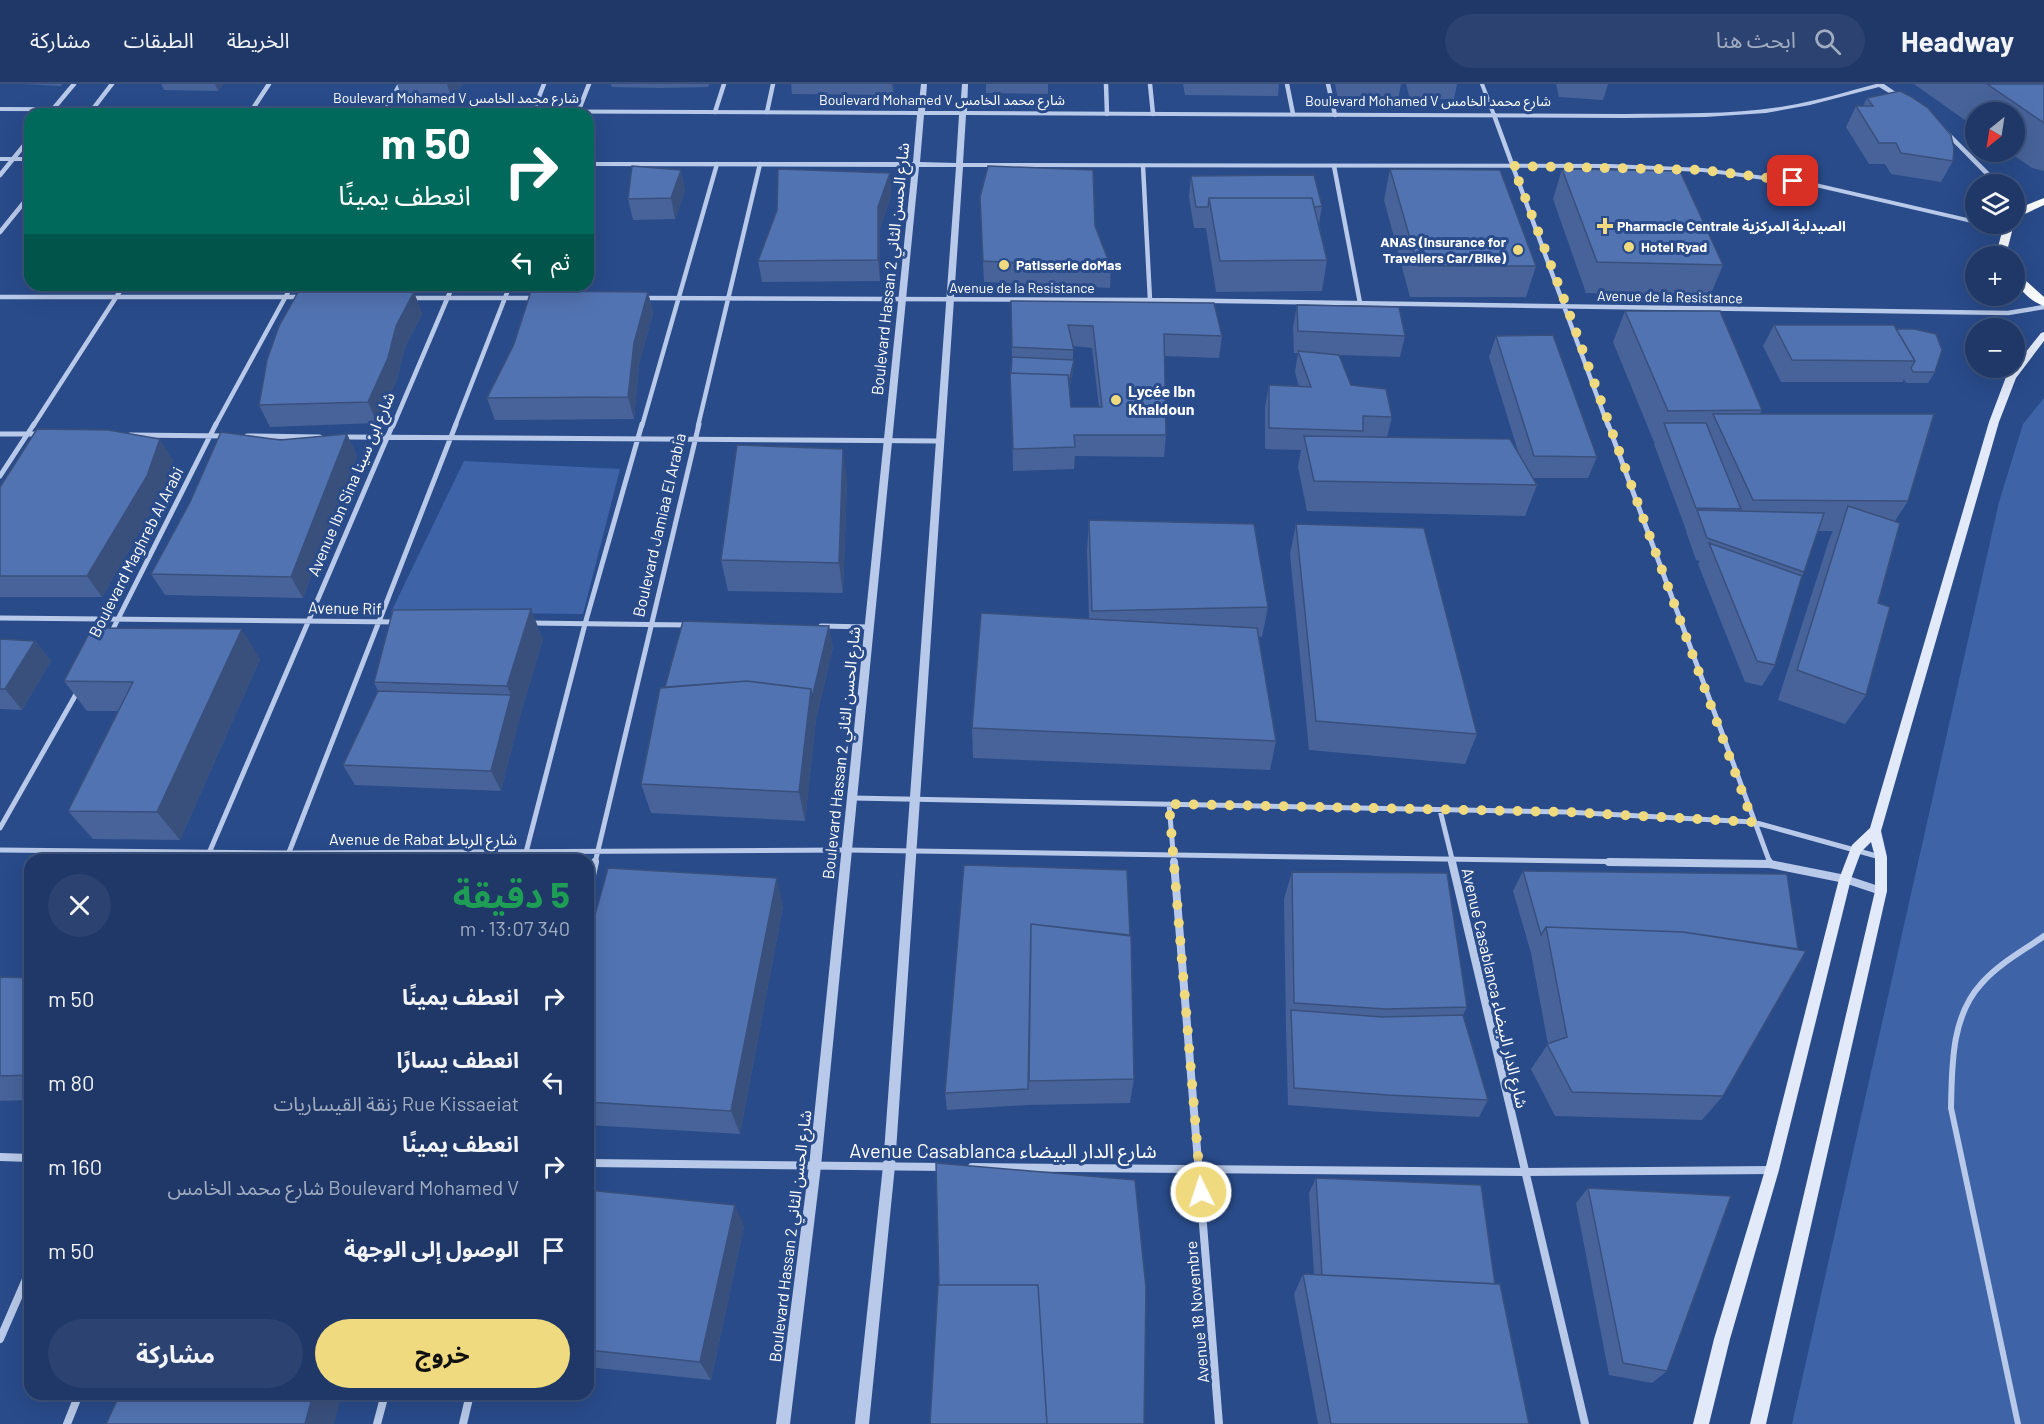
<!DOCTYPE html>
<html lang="ar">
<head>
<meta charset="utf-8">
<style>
	:root { --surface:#1f3868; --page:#2c4371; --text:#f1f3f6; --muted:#a1acc0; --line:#3c527c; --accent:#f0da7f }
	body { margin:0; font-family:Barlow,"Noto Sans Arabic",sans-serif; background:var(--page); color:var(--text); direction:rtl; height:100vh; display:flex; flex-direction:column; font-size:22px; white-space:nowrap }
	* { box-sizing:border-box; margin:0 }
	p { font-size:20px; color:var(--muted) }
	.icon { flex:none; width:33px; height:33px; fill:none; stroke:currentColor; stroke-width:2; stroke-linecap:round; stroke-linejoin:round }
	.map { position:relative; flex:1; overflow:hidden; direction:ltr }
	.details { position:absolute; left:24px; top:770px; width:570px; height:546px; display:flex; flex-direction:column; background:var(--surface); border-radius:18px; box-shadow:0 6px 24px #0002,0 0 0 2px var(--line); direction:rtl }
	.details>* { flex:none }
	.banner { position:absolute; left:24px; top:24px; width:570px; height:183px; border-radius:18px; box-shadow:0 6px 24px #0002,0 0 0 2px var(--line); direction:rtl; background:#00695c; color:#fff; overflow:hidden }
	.needle { width:39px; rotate:210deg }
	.fabs { position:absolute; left:1965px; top:18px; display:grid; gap:12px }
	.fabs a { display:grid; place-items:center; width:60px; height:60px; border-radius:50%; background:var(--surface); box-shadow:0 6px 24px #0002,0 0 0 2px var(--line); font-size:30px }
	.pin { position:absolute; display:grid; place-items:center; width:51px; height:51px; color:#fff; margin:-26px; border-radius:12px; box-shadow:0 3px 9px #0006 }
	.me { position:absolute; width:66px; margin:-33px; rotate:356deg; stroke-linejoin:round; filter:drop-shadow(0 0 4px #0008) }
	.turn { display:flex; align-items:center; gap:21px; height:126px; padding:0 24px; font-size:27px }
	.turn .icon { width:78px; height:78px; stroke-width:2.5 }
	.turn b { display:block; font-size:42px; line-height:51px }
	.then { display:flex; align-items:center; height:57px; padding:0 24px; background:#0003; gap:12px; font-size:22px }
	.round { display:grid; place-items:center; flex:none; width:63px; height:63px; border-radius:32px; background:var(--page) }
	.summary { display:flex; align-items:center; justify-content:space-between; height:102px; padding:0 24px }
	h1 { font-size:36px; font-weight:700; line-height:45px; color:#1e9e55 }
	.cta { display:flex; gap:12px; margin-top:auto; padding:12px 24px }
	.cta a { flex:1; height:69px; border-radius:36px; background:var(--accent); color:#111; font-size:24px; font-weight:700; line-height:69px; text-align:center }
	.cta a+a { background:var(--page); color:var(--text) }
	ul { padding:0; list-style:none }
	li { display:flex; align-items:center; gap:18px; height:84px; padding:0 24px }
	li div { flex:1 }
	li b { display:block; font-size:22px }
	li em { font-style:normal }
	header { display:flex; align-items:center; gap:36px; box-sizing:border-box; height:84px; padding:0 30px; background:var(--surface); border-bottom:2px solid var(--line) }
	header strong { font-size:28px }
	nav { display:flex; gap:33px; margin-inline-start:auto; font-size:21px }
	.search { width:420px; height:54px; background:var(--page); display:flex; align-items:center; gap:15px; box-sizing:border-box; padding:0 21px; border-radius:33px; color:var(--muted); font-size:22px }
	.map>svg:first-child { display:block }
</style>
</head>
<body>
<header>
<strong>Headway</strong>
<div class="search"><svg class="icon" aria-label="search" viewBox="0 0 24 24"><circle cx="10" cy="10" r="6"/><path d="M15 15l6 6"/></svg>ابحث هنا</div>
<nav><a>الخريطة</a><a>الطبقات</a><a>مشاركة</a></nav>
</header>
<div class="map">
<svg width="2044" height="1340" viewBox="0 0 2044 1340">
	<rect width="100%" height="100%" fill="#294b8a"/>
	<path fill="#3e63a7" d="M2044 314V1340H1792L1999 418 2023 340Z
		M464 377 620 385 583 530 391 528Z"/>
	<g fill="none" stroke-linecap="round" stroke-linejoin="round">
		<path stroke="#b8c9e9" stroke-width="4" d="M1482 0 1494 31"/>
		<path stroke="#b8c9e9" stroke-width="6" d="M2018 1340 1951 1024C1952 982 1951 933 1981 900 1998 880 2023 867 2044 852"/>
		<path stroke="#b8c9e9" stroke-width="4.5" d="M1106 0 1107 30
			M1150 0 1153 30
			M1287 0 1293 30
			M1328 0 1335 31
			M252 26 269 0
			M385 27 400 0
			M533 28 544 0
			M578 28 589 0
			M715 28 724 0
			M767 28 773 0
			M49 30 74 0
			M89 30 112 0
			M1494 31 1608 342
			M1143 82 1150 216
			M1334 82 1360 219
			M0 91 30 54
			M0 148 30 111
			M0 213H302
			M409 214H536
			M643 214 1150 216 2008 229 2044 223
			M33 342 124 201
			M215 342 292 201
			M393 342 453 201
			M455 342 510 201
			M642 342 717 80
			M698 342 760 80"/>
		<path stroke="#b8c9e9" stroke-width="5" d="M1608 340 1770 779
			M0 350H41
			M130 351 227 352
			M247 352 320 353
			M343 353 940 357
			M0 392 34 340
			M0 534 397 538
			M530 539 688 541
			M821 542 869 543
			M111 549 216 340
			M852 714 1566 728 1753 738 1880 773
			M1169 720 1174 779
			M1440 726 1453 779
			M0 744 79 605
			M0 766 289 769 847 766 1707 779
			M206 776 393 340
			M286 776 456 340
			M524 776 585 540 642 340
			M595 779 699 340"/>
		<path stroke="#b8c9e9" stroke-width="8" d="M1174 778 1219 1340
			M1452 778 1585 1340
			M1609 778 1770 780 1845 795 1881 807
			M1769 778 1770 780
			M588 809 595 778
			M0 1073 30 1074
			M588 1079 944 1083
			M972 1083 1525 1088 1772 1086
			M0 1255 30 1186
			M67 1340 79 1310
			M377 1340 385 1310
			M463 1340 470 1310"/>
		<path fill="#b8c9e9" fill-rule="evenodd" d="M921 0H927L925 27H960L962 0H968L967 27 1624 30C1678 29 1733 31 1786 22 1816 17 1846 8 1876 0H1884L1906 15V17H1902L1879 3 1810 21 1766 29 1705 33 1624 34 966 31 963 79 1610 80 1703 84 1811 98 1976 136V140H1989L2009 146 2005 148 1979 142 1978 140H1976L1811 102 1703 88 1610 84 963 83 895 1082 869 1340H855L883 1082 956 83H919L821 1082 790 1340H776L809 1082 912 83 588 82V78H913L917 31 0 27V23L918 27ZM924 31H959L956 79 920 78Z
			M1939 42H1943L2001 100H1994L1939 44Z
			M0 73H30V77H0Z
			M2014 115 2026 123V127H2020L2014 121Z"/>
		<path fill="#e2e9f8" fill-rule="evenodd" d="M2044 248V257L2016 294 1999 338 1881 747 1887 773V807L1766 1340H1750L1875 807V773L1871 758 1861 768 1851 795 1779 1086 1730 1255 1709 1340H1693L1714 1255 1765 1086 1839 795 1852 761 1870 744 1989 338 2006 293 2041 249Z"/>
		<path fill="#fafcfe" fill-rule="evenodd" d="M2044 114V121L2014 135V126Z
			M2004 140H2014L2008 163 2011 172H2001L1998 163Z
			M2014 186 2044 213V222C2029 217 2014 202 2014 186Z"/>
	</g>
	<path fill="#476399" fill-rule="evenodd" d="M24 0H62L61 2Z
		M161 0H223L218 7 164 6Z
		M397 0H462L452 16 402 14Z
		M611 0H709L708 3 660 4 612 3Z
		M791 0H894L893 11 792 10Z
		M986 0H1048V10L986 9Z
		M1183 0H1279L1278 12 1185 11Z
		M1335 0H1401L1398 16 1338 15Z
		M1406 0H1457L1454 15H1410Z
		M1556 0H1608L1603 16 1559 13Z
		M1914 0H2044V87L2032 84 2009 68H2014V28H1976V44Z
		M1867 14 1953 77 1941 98 1891 90 1885 80H1869L1846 43 1856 22H1863Z
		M1390 85 1536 182 1526 213H1410L1384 116Z
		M1562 85 1723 181 1710 212 1586 209 1553 115Z
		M681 86 685 107 675 135 633 136 628 115Z
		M890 89 891 111 880 144V197L762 198 758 177Z
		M1191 92 1322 122 1319 140 1327 176 1322 207 1216 208 1206 144H1194L1189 113Z
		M980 113 1095 142 1111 183 1110 204 984 198Z
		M414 208 422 230 405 263 397 296 377 339 270 343 259 321Z
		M648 208 653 229 639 280 634 335 495 336 487 314Z
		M1011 217 1222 252 1219 274 1164 272 1166 351 1164 373 1075 372 1074 385 1013 387 1011 311 1010 289 1012 274ZM1073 262 1092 264 1099 323H1071L1069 305 1073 287Z
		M1297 221 1405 252 1400 273 1339 271 1351 301 1392 333 1387 353 1520 374 1489 273 1496 252 1597 373 1588 394H1532L1537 401 1525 432 1307 427 1298 383 1301 366 1265 365V323L1269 301 1299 303 1295 288 1298 269H1294L1293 243Z
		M1625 227 1762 326 1760 330 1908 417 1895 437 1878 519 1866 611 1845 640 1778 616 1830 453 1833 447H1818L1804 488 1802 492 1775 581 1762 602 1745 598 1698 480 1700 477 1696 476 1686 447 1687 446H1686L1654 360 1655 358H1654L1613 258Z
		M1774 241 1896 245 1935 288 1928 299H1906L1904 295 1903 298H1781L1763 262Z
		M347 350 357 372 303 514 165 511 151 490 280 356Z
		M173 376 160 413 102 513H0V403Z
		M847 396 843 509 728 507 721 476Z
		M1089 436 1268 523 1262 553H1259L1276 657 1270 686 973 674 972 644 1089 535 1087 467Z
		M1296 440 1477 650 1465 680 1309 666 1290 470Z
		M0 555 35 557 51 577 22 626 0 625Z
		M543 555 520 632 501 707 355 701 343 681 378 607 374 598Z
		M833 563 816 635 805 737 651 729 641 700 665 603Z
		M260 575 180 756 93 755 68 727 118 627H87L64 597Z
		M1127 786 1134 995 1130 1019 1028 1021 947 1026 945 1009Z
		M1523 787 1723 1012 1702 1036 1555 1032 1531 985 1548 960 1531 869 1513 807Z
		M1292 788 1467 923 1463 931 1488 1016 1479 1033 1381 1028 1288 1021 1286 944 1284 815Z
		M783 822 740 1050 588 1041V856Z
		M0 893 30 894V1016L0 1017Z
		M1316 1094 1495 1200 1529 1340H1318L1294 1210 1303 1190H1314L1309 1109Z
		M1588 1104 1667 1287 1652 1299 1609 1291 1576 1119Z
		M588 1106 744 1142 711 1296 588 1283Z"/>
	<path fill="#39507d" d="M215 0H223L218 7Z
		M447 0H462L452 16Z
		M892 0H894L893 11Z
		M681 86 685 107 675 135 671 114Z
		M890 89 891 111 880 144V197L878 176V123Z
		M414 208 422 230 405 263 397 296 377 339 368 318 396 242Z
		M648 208 653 229 639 280 634 335 628 313 634 259Z
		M1074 276 1073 287 1067 313 1068 302Z
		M347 350 357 372 303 514 291 493Z
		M160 355 173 376 160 413 102 513 87 492Z
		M843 365 847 396 843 509 839 479Z
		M531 525 543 555 520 632 501 707 491 687 511 611 507 602Z
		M829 542 833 563 816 635 805 737 799 708 811 605Z
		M242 545 260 575 180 756 157 728Z
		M35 557 51 577 22 626 5 605Z
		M777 794 783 822 740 1050 731 1027Z
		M735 1121 744 1142 711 1296 700 1278Z
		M313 1310H342L334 1340H305Z"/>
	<path fill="#5273b2" stroke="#39507d" stroke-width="1.5" d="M1987 0H2044V39Z
		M1900 7 1910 12 1928 24 1951 51 1954 64 1953 77 1901 69 1896 59H1879L1856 22H1873L1867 14Z
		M632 82 681 86 671 114 628 115Z
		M988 82 1093 86 1095 142 1111 183 983 177 980 113Z
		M778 85 890 89 878 123V176L758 177 777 126Z
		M1390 85 1500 86 1536 182H1418Z
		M1562 85 1680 87 1723 181 1597 178Z
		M1314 91 1322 122 1314 123 1312 114H1209L1208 123H1196L1191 92Z
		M1209 114H1312L1327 176 1220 177Z
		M302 201 414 208 396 242 388 274 368 318 259 321 267 276 279 242Z
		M531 207 648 208 634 259 628 313 487 314 514 260Z
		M1011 217 1214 219 1222 252 1164 250 1166 351H1074L1075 363 1013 365 1010 289 1068 291 1071 323H1102L1093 242 1068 241 1074 266 1012 263Z
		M1297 221 1399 223 1405 252 1298 247Z
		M1625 227H1720L1762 326 1668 327Z
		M1774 241H1894L1915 277 1792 276Z
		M1896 245H1914L1936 250 1942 266 1935 288H1913L1911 284 1915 277Z
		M1553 251 1597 373 1534 372 1496 252Z
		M1298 267 1339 271 1351 301 1386 305 1392 333 1363 332V347L1269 344V301L1311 303Z
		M1012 273 1074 276 1069 298 1068 291 1011 289Z
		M1713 330H1934L1908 417 1753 416Z
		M1664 339H1706L1741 425 1696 424Z
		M37 345 108 346 160 355 147 392 87 492H0V403Z
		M221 348 280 356 347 350 291 493 151 490 190 418Z
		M1304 352 1510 355 1537 401 1314 397Z
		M737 361 843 365 839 479 721 476Z
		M1848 422 1900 439 1878 519 1890 523 1866 611 1797 586Z
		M1697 426 1824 429 1804 488 1707 454Z
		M1089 436 1254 440 1268 523 1092 527Z
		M1296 440 1424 444 1477 650 1316 637Z
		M1709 459 1802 492 1775 581 1757 577Z
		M531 525 507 602 374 598 393 526Z
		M981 529 1257 544 1276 657 972 644Z
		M683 537 829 542 812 614 811 605 747 597 665 603Z
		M92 544 242 545 157 728 68 727 133 598 64 597Z
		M0 555 35 557 5 605H0Z
		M747 597 811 605 799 708 641 700 660 604Z
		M378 607 511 611 491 687 343 681Z
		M964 781 1127 786 1130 851 1031 840 1028 1005 945 1009Z
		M608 784 777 794 731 1027 588 1018V856Z
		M1523 787 1787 790 1798 865 1683 848 1546 843 1541 851Z
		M1292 788 1447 789 1467 923 1386 925 1294 919Z
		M1031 840 1131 852 1134 995 1029 997Z
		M1546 843 1683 848 1806 867 1723 1012 1572 1008 1547 960 1567 953Z
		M0 893 30 894V991L0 992Z
		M1291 926 1382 933 1463 931 1488 1016 1388 1011 1294 1004Z
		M936 1079 1135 1096 1146 1204 1144 1340H1047L1038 1201H939Z
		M1316 1094 1481 1101 1495 1200 1322 1191Z
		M1588 1104 1731 1112 1667 1287 1623 1279Z
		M588 1106 735 1121 700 1278 588 1266Z
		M1303 1190 1500 1200 1529 1340H1331Z
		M938 1201H1038L1047 1340H930Z
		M120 1310H313L305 1340H106Z"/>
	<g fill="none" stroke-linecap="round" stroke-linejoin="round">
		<path stroke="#f0da7f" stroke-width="10" stroke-dasharray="0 18" d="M1201 1108 1169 720 1566 728 1753 738 1567 223 1513 82 1703 86 1793 97"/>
	</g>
	<g fill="#f0da7f" stroke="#294b8a" stroke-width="2">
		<path d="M1602 133h6v6h6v6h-6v6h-6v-6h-6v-6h6z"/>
		<circle cx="1629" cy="163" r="6"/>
		<circle cx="1518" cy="166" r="6"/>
		<circle cx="1004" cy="181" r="6"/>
		<circle cx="1116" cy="316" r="6"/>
	</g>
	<g text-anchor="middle" stroke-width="6" stroke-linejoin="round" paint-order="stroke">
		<g font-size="14" fill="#fff" stroke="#294b8a">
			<text x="456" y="19">Boulevard Mohamed V شارع محمد الخامس</text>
			<text x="942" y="21">Boulevard Mohamed V شارع محمد الخامس</text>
			<text x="1428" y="22">Boulevard Mohamed V شارع محمد الخامس</text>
			<text x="1022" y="209">Avenue de la Resistance</text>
			<text transform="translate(1670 213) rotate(1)" y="5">Avenue de la Resistance</text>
		</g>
		<g font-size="14" font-weight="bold" fill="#fff" stroke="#294b8a" text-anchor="start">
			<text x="1617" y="147">Pharmacie Centrale الصيدلية المركزية</text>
			<text x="1506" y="163" text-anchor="end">ANAS (Insurance for<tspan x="1506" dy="16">Travellers Car/Bike)</tspan></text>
			<text x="1641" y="168">Hotel Ryad</text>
			<text x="1016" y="186">Patisserie doMas</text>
		</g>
		<g font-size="16" fill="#fff" stroke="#294b8a">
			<text transform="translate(890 185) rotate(-84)" y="6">Boulevard Hassan 2 شارع الحسن الثاني</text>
			<text transform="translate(351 400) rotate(-67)" y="6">Avenue Ibn Sina شارع ابن سينا</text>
			<text transform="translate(659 441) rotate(-77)" y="6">Boulevard Jamiaa El Arabia</text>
			<text transform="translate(136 468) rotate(-63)" y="6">Boulevard Maghreb Al Arabi</text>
			<text transform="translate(345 524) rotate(1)" y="6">Avenue Rif</text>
			<text transform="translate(841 669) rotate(-84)" y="6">Boulevard Hassan 2 شارع الحسن الثاني</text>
			<text x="423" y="761">Avenue de Rabat شارع الرباط</text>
			<text transform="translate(1495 904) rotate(77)" y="6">Avenue Casablanca شارع الدار البيضاء</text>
			<text transform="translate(790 1152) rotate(-83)" y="6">Boulevard Hassan 2 شارع الحسن الثاني</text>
			<text transform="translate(1197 1228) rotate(-95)" y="6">Avenue 18 Novembre</text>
		</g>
		<g font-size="16" font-weight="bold" fill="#fff" stroke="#294b8a" text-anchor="start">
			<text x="1128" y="313">Lycée Ibn<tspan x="1128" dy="18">Khaldoun</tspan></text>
		</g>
		<g font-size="20" fill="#fff" stroke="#294b8a">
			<text x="1003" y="1074">Avenue Casablanca شارع الدار البيضاء</text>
		</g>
	</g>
</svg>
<div class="fabs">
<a><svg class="needle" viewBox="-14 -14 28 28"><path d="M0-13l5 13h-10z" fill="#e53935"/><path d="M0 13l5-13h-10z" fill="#a1acc0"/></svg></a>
<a><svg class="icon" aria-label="layers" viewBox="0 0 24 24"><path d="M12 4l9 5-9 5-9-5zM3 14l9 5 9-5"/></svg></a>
<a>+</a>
<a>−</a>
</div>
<div class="pin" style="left:1793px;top:97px;background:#d93025"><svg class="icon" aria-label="arrive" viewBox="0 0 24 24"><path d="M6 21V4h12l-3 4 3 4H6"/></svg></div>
<svg class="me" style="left:1201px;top:1108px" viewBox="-20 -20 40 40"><circle r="17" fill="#f0da7f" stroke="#fff" stroke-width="3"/><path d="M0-11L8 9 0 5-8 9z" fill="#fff"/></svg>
<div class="banner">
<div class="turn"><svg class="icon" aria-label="right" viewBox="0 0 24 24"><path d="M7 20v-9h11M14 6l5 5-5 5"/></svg><div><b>50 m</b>انعطف يمينًا</div></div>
<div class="then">ثم<svg class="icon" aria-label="left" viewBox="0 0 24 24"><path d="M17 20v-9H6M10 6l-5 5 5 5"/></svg></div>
</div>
<section class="details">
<div class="summary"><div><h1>5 دقيقة</h1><p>340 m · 13:07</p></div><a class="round"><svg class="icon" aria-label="close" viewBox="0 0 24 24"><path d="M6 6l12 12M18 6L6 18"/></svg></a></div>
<ul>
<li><svg class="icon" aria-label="right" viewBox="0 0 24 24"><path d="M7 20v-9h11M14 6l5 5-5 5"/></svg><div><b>انعطف يمينًا</b></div><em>50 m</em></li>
<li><svg class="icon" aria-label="left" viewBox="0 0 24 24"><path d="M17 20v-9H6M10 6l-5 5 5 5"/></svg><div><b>انعطف يسارًا</b><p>Rue Kissaeiat زنقة القيساريات</p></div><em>80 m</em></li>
<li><svg class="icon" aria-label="right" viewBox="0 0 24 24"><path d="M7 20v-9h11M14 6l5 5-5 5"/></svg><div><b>انعطف يمينًا</b><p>Boulevard Mohamed V شارع محمد الخامس</p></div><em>160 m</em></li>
<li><svg class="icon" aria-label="arrive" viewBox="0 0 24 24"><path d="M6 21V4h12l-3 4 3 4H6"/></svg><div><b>الوصول إلى الوجهة</b></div><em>50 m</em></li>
</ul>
<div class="cta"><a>خروج</a><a>مشاركة</a></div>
</section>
</div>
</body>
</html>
